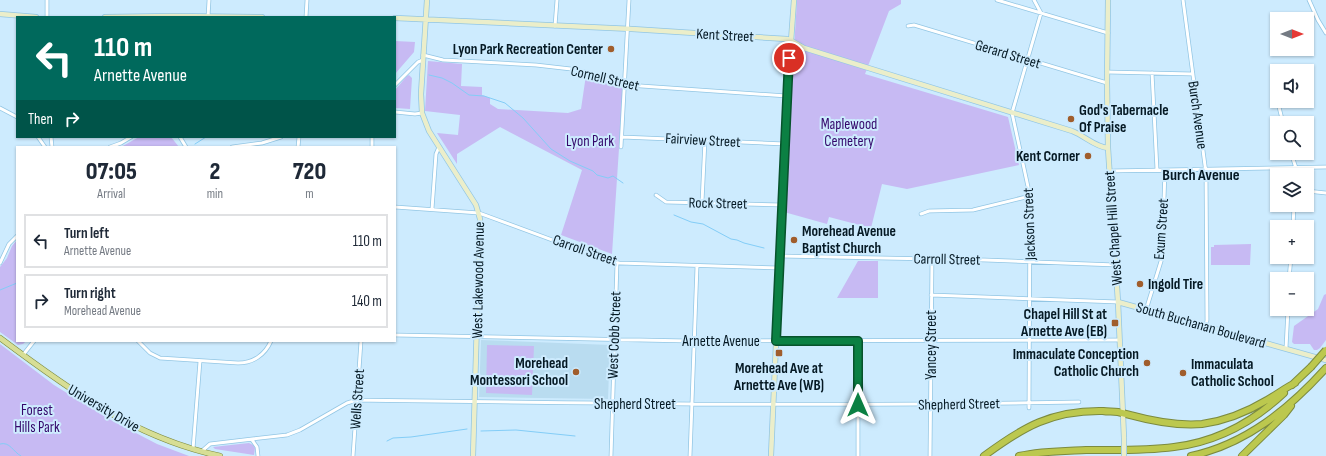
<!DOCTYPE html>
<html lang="en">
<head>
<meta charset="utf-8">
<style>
	:root { --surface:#fff; --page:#f6f6f7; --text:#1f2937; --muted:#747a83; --line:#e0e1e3 }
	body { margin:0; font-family:"Sofia Sans Condensed",sans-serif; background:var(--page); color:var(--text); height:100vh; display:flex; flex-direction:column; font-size:15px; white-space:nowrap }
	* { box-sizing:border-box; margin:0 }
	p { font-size:13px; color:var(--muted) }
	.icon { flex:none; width:22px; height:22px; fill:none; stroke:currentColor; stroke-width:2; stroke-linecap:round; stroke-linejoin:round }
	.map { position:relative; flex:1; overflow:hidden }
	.side { position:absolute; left:16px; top:146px; width:380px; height:196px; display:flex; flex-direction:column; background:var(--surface); border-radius:0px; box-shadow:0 1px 3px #0004 }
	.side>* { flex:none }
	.banner { position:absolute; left:16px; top:16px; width:380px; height:122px; border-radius:0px; box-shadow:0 1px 3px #0004; background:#00695c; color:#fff; overflow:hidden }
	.needle { width:26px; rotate:90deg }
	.tools { position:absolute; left:1270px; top:12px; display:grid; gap:8px }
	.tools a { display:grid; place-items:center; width:44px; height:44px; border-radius:0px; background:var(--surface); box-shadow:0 1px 3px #0004; font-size:20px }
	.pin { position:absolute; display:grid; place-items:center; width:34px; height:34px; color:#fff; margin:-17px; border:2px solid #fff; border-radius:50%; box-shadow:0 1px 4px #0007 }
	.me { position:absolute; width:44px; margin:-22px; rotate:0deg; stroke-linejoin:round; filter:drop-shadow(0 0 3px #0008) }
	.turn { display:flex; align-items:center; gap:14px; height:84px; padding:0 12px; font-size:18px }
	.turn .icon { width:52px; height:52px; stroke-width:2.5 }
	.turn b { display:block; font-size:28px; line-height:34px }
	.then { display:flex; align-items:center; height:38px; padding:0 12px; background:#0003; gap:8px; font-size:15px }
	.eta { display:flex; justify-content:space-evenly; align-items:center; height:68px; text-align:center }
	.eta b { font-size:24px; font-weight:800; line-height:28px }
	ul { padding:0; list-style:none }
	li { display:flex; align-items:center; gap:12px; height:54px; margin:0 8px 6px; padding:0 4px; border:2px solid var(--line); border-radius:0px }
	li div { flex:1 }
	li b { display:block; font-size:15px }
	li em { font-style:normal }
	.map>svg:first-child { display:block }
</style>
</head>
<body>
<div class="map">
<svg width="1326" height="456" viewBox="0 0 1326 456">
	<rect width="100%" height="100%" fill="#cdebfe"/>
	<path fill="#b9dcf0" d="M481 340 610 345 608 399 479 397Z"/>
	<path fill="#c7baf3" d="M797 0H901V4L889 11 865 74 1008 117 1019 165 907 189 882 184 871 228 829 217 827 224 784 212Z
		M395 41 415 42 414 52 395 74Z
		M428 61 462 64 461 86 482 87V95L490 98V104L498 109 568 113 581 109 586 75 623 88 612 254 561 235 582 170 500 127 457 154V164L437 133 458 135 460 115 425 111Z
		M409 75 412 78 410 109 395 108V90L407 76Z
		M139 137H171L179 147H121Z
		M17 240V341H26L23 344 18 345 0 332V267L7 258 12 246Z
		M1251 244 1250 265H1211V247H1214V245Z
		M858 261H878V298H837Z
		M1326 294V340L1320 348 1317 350H1314L1310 344H1294L1292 342 1294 326 1318 309 1324 295Z
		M0 344 54 385 107 418 157 444 189 456H0Z
		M487 345 534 346 532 395 486 393Z
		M249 443 253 445 255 448 254 455 215 449 213 447Z"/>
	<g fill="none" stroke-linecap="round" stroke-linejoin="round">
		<path stroke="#83cdf7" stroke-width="1" d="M429 75 442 78 452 83 469 95 484 96 505 103 523 118 551 149 570 161 593 171 597 175 608 178 613 176 623 183
			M195 144 206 137
			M674 215 691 222 703 224 731 239 737 240 744 243 764 248
			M0 290 17 283
			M481 431 516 430 575 436
			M387 441 393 438 411 437 467 429
			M0 444C10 441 13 452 21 456"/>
		<defs>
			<path id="street" d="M997 0 1108 33
				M1183 0 1206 173 1207 320 1206 326
				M1309 0 1318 20 1326 33
				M47 17V0
				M208 17 209 0
				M306 17 307 0
				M555 26 557 0
				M908 26 914 25 1107 83
				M423 55 443 60 536 65 571 69 585 72 627 85 787 96
				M1107 72 1193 74
				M1152 73 1157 170
				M395 85 418 62 423 60
				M1279 107 1283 123
				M0 108 17 117
				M395 112 415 114 422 113
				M38 137 45 147
				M51 137 52 147
				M180 137 186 147
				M622 137 785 144
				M110 147 121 143 131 137
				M232 147 262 143 281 137
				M298 147 299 137
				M372 147V137
				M621 147 629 0
				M1291 153 1296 168 1295 175
				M1110 171 1326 167
				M1307 191 1326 193
				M656 195 666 202 782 205
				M702 202 705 140
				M395 207 479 213 601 258 619 263 779 268
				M432 209 436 154 439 147
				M921 214 929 211 973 210 1030 196
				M1293 227 1294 205
				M780 256 985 260 1116 265
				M0 263 9 244 17 236
				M1289 279 1291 257
				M931 295 1118 302
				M1146 310 1162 258 1165 170
				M395 335 688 341 1120 340
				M138 341 150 353 160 358 238 363C253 363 265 355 271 341
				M858 341V456
				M1286 348 1288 309
				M23 355 34 341
				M1029 408 1030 196 1012 113 1041 13 1034 0
				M252 440 257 447 258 456
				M193 449 200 361
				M202 451 210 444 287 435 300 430 347 403 357 400C598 403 838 407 1079 402
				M353 456 361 341
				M611 456 617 262
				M690 456 697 266
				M930 456 932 259"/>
			<path id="secondary" d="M427 0 421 94 422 113 429 131 476 205 480 219 473 456
				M1108 0 1107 83 1108 148 1118 302 1124 438
				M0 14 36 17
				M105 17 173 16 262 17
				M395 18 632 29 787 39 790 40 804 48 1072 131C1085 136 1095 147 1108 148
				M1118 302 1326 360
				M771 456 787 96 794 0"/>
			<path id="primary" d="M0 338C68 389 135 438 220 456"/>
			<path id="highway" d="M1292 385 1311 367
				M984 456C1023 427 1052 410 1103 411 1108 412 1113 411 1118 412 1122 413 1126 414 1130 415 1152 421 1178 426 1202 424 1224 421 1247 412 1267 400 1276 395 1285 388 1295 383
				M1019 456C1041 451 1064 451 1086 450 1115 450 1145 451 1174 447 1216 442 1253 422 1284 393
				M1191 456C1246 444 1289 409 1326 368
				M1242 456 1284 415 1291 406"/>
		</defs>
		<use href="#street" stroke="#92c6e4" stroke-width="4.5"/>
		<use href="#secondary" stroke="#92c6e4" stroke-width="6"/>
		<use href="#primary" stroke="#7c8b3f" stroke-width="6"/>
		<use href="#highway" stroke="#7c8b3f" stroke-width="8"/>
		<use href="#street" stroke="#fff" stroke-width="3"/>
		<use href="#secondary" stroke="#ebeeca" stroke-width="4.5"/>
		<use href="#primary" stroke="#d7de95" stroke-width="5"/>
		<use href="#highway" stroke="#bcc84e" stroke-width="6"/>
		<defs>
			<path id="secondary-bridge" d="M1124 438V456"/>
			<path id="highway-bridge" d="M1311 367 1326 350"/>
		</defs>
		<use href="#secondary-bridge" stroke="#92c6e4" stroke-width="6" stroke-linecap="butt"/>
		<use href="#highway-bridge" stroke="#7c8b3f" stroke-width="8" stroke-linecap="butt"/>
		<use href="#secondary-bridge" stroke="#ebeeca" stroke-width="4.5"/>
		<use href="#highway-bridge" stroke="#bcc84e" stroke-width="6"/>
	</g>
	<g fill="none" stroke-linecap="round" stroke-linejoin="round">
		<defs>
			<path id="route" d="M789 58 776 341H858V405"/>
		</defs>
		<use href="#route" stroke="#07532c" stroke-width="10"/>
		<use href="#route" stroke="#0b8043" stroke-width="7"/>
	</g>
	<g fill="#a05d2c" stroke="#cdebfe" stroke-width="1.5">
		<circle cx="611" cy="49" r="4"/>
		<circle cx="1071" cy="119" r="4"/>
		<circle cx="1088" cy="156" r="4"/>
		<circle cx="794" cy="240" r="4"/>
		<circle cx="1140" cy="284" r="4"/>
		<rect x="1111" y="319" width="8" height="8" rx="2"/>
		<rect x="775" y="349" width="8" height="8" rx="2"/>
		<circle cx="1147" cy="363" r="4"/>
		<circle cx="576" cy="372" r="4"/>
		<circle cx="1183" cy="373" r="4"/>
	</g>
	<g text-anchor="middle" stroke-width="4" stroke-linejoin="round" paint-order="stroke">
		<g font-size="15" fill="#051924" stroke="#cdebfe">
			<text transform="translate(725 35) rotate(3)" y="5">Kent Street</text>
			<text transform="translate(1008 54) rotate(17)" y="5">Gerard Street</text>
			<text transform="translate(605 78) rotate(13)" y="5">Cornell Street</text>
			<text transform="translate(1198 115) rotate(82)" y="5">Burch Avenue</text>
			<text transform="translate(703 140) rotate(3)" y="5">Fairview Street</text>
			<text transform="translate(718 203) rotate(1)" y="5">Rock Street</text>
			<text transform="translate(1029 224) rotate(-92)" y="5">Jackson Street</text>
			<text transform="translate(1113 228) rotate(-94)" y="5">West Chapel Hill Street</text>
			<text transform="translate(1161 229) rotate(-86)" y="5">Exum Street</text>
			<text transform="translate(585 250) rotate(19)" y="5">Carroll Street</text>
			<text transform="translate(947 259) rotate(1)" y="5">Carroll Street</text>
			<text transform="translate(478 280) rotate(-89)" y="5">West Lakewood Avenue</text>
			<text transform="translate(1201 325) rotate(16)" y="5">South Buchanan Boulevard</text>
			<text transform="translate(614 335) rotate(-88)" y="5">West Cobb Street</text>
			<text x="721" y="346">Arnette Avenue</text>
			<text transform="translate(931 345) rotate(-90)" y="5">Yancey Street</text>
			<text transform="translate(357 399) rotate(-86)" y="5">Wells Street</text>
			<text x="635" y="409">Shepherd Street</text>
			<text transform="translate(959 404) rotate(-1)" y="5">Shepherd Street</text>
			<text transform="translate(104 408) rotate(30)" y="5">University Drive</text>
		</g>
		<g font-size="15" font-weight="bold" fill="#051924" stroke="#cdebfe" text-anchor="end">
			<text x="603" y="54">Lyon Park Recreation Center</text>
			<text x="1079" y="115" text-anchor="start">God's Tabernacle<tspan x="1079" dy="17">Of Praise</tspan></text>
			<text x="1080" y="161">Kent Corner</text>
			<text x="802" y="236" text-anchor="start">Morehead Avenue<tspan x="802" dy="17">Baptist Church</tspan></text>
			<text x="1148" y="289" text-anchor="start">Ingold Tire</text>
			<text x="1107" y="319">Chapel Hill St at<tspan x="1107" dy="17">Arnette Ave (EB)</tspan></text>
			<text x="1139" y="359">Immaculate Conception<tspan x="1139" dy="17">Catholic Church</tspan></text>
			<text x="568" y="368">Morehead<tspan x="568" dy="17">Montessori School</tspan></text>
			<text x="1191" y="369" text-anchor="start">Immaculata<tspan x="1191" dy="17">Catholic School</tspan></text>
			<text x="779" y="373" text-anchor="middle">Morehead Ave at<tspan x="779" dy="17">Arnette Ave (WB)</tspan></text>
		</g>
		<g font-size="15" fill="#34076b" stroke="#cdebfe">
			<text x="849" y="129">Maplewood<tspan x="849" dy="17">Cemetery</tspan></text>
			<text x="590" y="146">Lyon Park</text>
			<text x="37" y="415">Forest<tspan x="37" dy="17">Hills Park</tspan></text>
		</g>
		<g font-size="16" font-weight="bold" fill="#051924" stroke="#cdebfe">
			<text x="1201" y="180">Burch Avenue</text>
		</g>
	</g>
</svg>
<div class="tools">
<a><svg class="needle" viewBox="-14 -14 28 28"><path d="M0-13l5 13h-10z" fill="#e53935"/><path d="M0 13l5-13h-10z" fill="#747a83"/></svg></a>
<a><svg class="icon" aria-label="sound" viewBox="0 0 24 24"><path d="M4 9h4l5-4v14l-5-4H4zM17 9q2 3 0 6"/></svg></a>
<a><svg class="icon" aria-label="search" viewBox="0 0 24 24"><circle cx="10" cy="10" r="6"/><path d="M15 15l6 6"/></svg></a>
<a><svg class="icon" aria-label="layers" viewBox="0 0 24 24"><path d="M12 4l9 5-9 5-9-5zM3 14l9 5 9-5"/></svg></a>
<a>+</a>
<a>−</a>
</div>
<div class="pin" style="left:789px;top:58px;background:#d93025"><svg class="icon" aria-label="arrive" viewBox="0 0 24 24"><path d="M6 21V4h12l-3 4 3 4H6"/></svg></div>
<svg class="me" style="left:858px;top:405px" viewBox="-20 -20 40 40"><path d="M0-17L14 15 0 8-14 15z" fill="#0b8043" stroke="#fff" stroke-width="4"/></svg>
<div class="banner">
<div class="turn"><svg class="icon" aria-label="left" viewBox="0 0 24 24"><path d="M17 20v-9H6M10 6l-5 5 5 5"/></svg><div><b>110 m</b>Arnette Avenue</div></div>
<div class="then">Then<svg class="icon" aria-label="right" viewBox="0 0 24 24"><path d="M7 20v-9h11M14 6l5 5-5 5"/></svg></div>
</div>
<section class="side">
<div class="eta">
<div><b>07:05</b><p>Arrival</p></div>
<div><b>2</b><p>min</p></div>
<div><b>720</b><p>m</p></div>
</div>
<ul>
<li><svg class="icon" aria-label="left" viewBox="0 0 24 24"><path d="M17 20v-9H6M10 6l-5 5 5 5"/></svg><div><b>Turn left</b><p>Arnette Avenue</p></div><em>110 m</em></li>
<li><svg class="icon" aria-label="right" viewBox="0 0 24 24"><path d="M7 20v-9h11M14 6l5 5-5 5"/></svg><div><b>Turn right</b><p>Morehead Avenue</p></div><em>140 m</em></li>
</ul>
</section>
</div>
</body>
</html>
